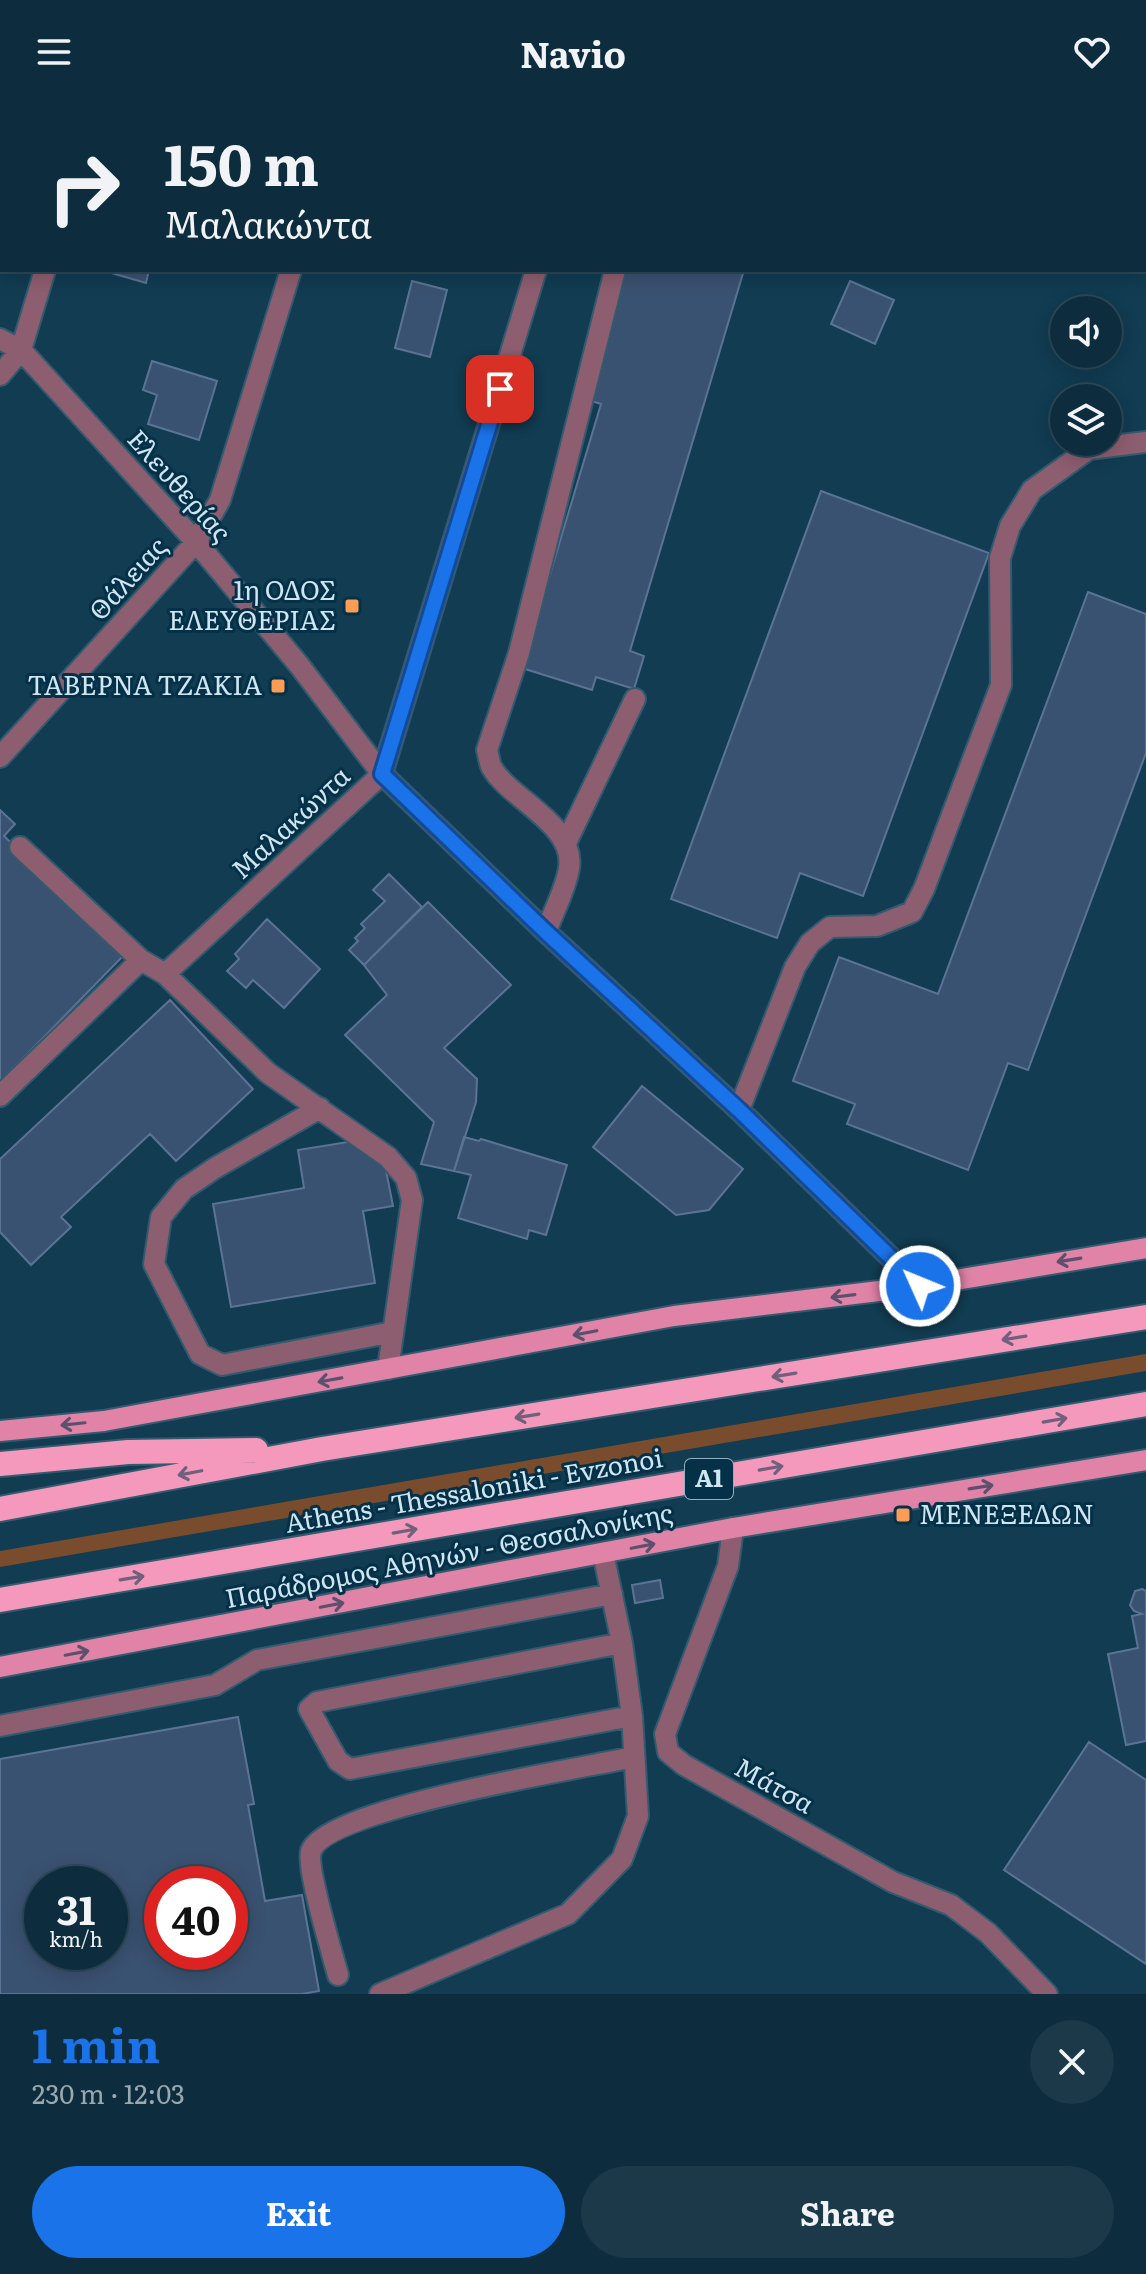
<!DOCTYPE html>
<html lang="en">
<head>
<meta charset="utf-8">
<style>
	:root { --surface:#0d2d3e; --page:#1b3949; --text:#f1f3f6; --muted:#9aa8b0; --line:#2d4958; --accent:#1a73e8 }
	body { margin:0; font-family:Literata,serif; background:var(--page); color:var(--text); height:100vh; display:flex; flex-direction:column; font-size:30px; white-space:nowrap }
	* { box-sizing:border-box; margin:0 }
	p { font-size:26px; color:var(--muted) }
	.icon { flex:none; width:44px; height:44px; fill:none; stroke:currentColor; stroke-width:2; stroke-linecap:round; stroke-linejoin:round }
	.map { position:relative; height:1890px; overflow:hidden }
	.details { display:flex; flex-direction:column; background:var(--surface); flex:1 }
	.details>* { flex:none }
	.top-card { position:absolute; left:0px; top:0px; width:1146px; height:168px; box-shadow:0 4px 20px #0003,0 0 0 2px var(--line); background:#0d2d3e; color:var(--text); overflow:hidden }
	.controls { position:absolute; left:1050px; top:192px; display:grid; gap:16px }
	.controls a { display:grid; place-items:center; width:72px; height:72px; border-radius:50%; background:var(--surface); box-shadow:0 4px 20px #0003,0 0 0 2px var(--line); font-size:40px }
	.speed { position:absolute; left:24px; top:1762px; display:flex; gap:16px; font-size:40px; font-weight:700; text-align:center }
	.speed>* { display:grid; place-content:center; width:104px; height:104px; border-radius:50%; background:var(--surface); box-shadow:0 4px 20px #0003,0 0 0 2px var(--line); line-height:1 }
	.speed small { font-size:20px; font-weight:400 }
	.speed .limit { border:12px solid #d22; background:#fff; color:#111 }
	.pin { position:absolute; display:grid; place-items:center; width:68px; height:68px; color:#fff; margin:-34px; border-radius:16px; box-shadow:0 4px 12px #0006 }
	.me { position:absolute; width:88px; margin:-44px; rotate:314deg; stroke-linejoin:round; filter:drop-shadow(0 0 6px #0008) }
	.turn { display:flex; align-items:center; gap:28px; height:168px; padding:0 32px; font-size:36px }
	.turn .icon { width:104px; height:104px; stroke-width:2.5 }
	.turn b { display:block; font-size:56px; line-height:68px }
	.round { display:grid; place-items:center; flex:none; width:84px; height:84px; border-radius:42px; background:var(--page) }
	.head { display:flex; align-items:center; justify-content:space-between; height:136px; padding:0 32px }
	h1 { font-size:48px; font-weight:700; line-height:60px; color:var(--accent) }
	.cta { display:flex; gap:16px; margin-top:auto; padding:16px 32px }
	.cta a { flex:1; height:92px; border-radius:48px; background:var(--accent); color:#fff; font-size:32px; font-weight:700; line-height:92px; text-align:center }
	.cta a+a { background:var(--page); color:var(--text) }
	header { display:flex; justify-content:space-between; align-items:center; height:104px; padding:0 32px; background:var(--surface); font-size:36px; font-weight:700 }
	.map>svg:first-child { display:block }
</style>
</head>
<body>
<header><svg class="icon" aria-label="menu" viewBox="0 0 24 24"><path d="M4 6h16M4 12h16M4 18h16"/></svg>Navio<svg class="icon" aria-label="heart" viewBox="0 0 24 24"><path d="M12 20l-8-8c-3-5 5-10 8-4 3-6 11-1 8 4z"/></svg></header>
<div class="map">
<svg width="1146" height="1890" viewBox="0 0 1146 1890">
	<rect width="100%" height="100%" fill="#113c52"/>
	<path fill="#784c2d" d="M1146 1250V1267L0 1463V1447Z"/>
	<path fill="#3a5271" stroke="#5b7495" stroke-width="2" fill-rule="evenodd" d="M101 166H149L146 179Z
		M623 166H744L630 547 644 552 634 585 596 573 592 586 522 564 601 300 585 295Z
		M412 177 447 186 430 253 395 244Z
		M850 177 894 196 875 240 831 220Z
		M152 257 217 277 199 336 148 320 157 291 143 286Z
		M821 387 989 449 863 792 800 769 777 834 671 795Z
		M1088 488 1146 510V649L1028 966 1008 959 968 1066 847 1020 855 1000 793 977 839 853 938 890Z
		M0 706 15 720 4 732 125 850 0 978Z
		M389 770 422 803 364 861 349 846 358 837 355 834 365 824 361 820 385 797 373 786Z
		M428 798 511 881 444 944 477 975 476 998 454 1067 421 1060 434 1018 345 931 387 891 364 861Z
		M267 815 320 865 284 904 253 876 246 884 227 867 239 855 235 850Z
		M170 896 253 985 176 1057 150 1030 61 1113 71 1123 31 1161 0 1128V1055Z
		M642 982 743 1065 709 1106 676 1111 593 1043Z
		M464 1033 479 1037 481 1035 567 1061 546 1131 529 1126 527 1135 458 1114 471 1071 454 1067Z
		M354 1037 385 1061 393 1102 363 1107 375 1179 231 1203 213 1100 304 1084 298 1046Z
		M660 1476 663 1494 635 1499 632 1481Z
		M1142 1485 1146 1487V1637L1126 1641 1108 1550 1138 1544 1132 1512 1142 1510 1134 1507 1130 1501 1135 1487Z
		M238 1613 254 1700 248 1701 265 1797 302 1791 319 1887 302 1890H0V1655ZM42 1780H110V1848H42ZM162 1780H230V1848H162Z
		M1089 1638 1146 1676V1860L1004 1766Z"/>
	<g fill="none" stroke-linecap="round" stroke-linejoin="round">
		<defs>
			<path id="minor" d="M92 2 93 0
				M343 2V0
				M586 2 587 0
				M704 2V0
				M0 235 21 246 196 438 299 561 382 670 546 828 739 1006 920 1182
				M0 271 21 246 45 166
				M0 653 196 438 220 396 291 166
				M566 739 635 595
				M546 828C553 808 566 785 569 764 576 721 510 695 492 664 489 659 489 652 487 646L519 549 615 166
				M141 856 165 870 268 969 388 1053 406 1074 412 1096 388 1265
				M165 870 382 670 536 166
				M0 992 141 856 20 743
				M320 1004 215 1064 184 1085 161 1113 154 1160 200 1250 222 1261 393 1228
				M739 1006 795 863 810 839 830 823 877 822 912 808 924 785 1001 581 1000 454 1010 422 1032 386 1089 345 1146 338
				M733 1424 728 1462 665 1630 668 1648 684 1661 893 1778 951 1801 988 1829 1047 1890
				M603 1449 622 1539 632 1612 350 1665 338 1657 309 1605 317 1598 622 1539
				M0 1622 215 1581 257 1556 612 1490
				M338 1871C332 1849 306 1763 311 1747 327 1704 583 1664 634 1653
				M380 1890 568 1810 622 1755 638 1712 632 1612"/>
			<path id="major" d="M0 1327 104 1317 674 1212 920 1182 1146 1144
				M0 1563 733 1424 1146 1356"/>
			<path id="highway" d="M0 1360 128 1348 256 1346
				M0 1405 322 1345 1146 1213
				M0 1496 1146 1300"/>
		</defs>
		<use href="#minor" stroke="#335a6f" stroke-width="24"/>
		<use href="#major" stroke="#335a6f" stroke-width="24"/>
		<use href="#highway" stroke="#335a6f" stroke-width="28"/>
		<use href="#minor" stroke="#8d5e70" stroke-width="20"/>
		<use href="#major" stroke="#e182a7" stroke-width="20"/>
		<use href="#highway" stroke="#f499bc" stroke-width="24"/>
	</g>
	<defs><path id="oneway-shaft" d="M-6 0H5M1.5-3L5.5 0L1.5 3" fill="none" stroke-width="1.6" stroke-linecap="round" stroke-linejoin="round" transform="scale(2)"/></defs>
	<g stroke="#5c516d">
		<use href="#oneway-shaft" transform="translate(1069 1156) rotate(171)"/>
		<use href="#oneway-shaft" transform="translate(843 1192) rotate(173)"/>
		<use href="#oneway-shaft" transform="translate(585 1229) rotate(169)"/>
		<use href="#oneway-shaft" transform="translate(330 1276) rotate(170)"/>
		<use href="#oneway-shaft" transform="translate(73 1320) rotate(174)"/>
		<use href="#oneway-shaft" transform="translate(981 1383) rotate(-9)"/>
		<use href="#oneway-shaft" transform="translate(643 1442) rotate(-11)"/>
		<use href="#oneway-shaft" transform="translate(332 1501) rotate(-11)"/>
		<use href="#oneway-shaft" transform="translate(77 1549) rotate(-11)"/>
	</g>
	<g stroke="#70607c">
		<use href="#oneway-shaft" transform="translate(1014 1234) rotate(171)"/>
		<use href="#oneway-shaft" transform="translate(784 1271) rotate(171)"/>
		<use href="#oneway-shaft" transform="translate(527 1312) rotate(171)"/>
		<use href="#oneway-shaft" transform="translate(1055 1316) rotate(-10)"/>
		<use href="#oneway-shaft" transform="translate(771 1364) rotate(-10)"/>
		<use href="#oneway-shaft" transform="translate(190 1369) rotate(169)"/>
		<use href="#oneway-shaft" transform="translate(405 1427) rotate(-10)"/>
		<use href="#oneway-shaft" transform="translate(132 1474) rotate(-9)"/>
	</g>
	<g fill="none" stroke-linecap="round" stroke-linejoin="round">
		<defs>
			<path id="route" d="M500 285 382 670 546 828 739 1006 920 1182"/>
		</defs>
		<use href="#route" stroke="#114b97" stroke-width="20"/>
		<use href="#route" stroke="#1a73e8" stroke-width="14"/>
	</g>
	<g fill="#fd9d55" stroke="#043147" stroke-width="3">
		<rect x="344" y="494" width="16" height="16" rx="4"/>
		<rect x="270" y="574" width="16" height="16" rx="4"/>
		<rect x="895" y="1403" width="16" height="16" rx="4"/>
	</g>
	<g text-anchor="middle" stroke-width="6" stroke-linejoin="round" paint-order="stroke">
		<rect fill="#043147" stroke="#92afbf" stroke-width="2" x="685" y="1355" width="48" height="40" rx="6"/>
		<g font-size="24" font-weight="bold" fill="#cfe5f2">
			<text x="709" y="1383">Α1</text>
		</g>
		<g font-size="26" fill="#cfe5f2" stroke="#043147">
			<text transform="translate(179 382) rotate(48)" y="9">Ελευθερίας</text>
			<text transform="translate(128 475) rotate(-48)" y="9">Θάλειας</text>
			<text transform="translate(291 719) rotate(-43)" y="9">Μαλακώντα</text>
			<text transform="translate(474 1387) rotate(-10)" y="9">Athens - Thessaloniki - Evzonoi</text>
			<text transform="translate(449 1452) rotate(-11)" y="9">Παράδρομος Αθηνών - Θεσσαλονίκης</text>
			<text transform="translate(774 1682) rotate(29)" y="9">Μάτσα</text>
		</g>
		<g font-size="26" fill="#cfe5f2" stroke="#043147" text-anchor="end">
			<text x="336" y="496">1η ΟΔΟΣ<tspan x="336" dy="30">ΕΛΕΥΘΕΡΙΑΣ</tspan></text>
			<text x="262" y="591">ΤΑΒΕΡΝΑ ΤΖΑΚΙΑ</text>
			<text x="919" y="1420" text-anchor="start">ΜΕΝΕΞΕΔΩΝ</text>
		</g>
	</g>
</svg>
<div class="controls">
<a><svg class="icon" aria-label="sound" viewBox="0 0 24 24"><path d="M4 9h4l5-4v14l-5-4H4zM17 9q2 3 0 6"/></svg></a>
<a><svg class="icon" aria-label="layers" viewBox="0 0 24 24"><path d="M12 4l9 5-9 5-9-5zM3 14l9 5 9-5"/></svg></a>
</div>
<div class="speed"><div>31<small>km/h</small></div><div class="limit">40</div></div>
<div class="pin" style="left:500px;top:285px;background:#d93025"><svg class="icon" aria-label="arrive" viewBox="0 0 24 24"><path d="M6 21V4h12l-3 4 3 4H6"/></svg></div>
<svg class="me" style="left:920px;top:1182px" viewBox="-20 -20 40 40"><circle r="17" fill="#1a73e8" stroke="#fff" stroke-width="3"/><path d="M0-11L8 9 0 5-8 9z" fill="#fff"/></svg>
<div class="top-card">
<div class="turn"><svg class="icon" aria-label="right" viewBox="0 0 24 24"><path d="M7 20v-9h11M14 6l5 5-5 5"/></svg><div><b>150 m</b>Μαλακώντα</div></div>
</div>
</div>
<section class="details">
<div class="head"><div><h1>1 min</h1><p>230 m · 12:03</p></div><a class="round"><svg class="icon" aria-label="close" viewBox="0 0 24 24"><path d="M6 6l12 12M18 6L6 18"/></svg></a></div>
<div class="cta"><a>Exit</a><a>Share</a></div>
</section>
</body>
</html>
